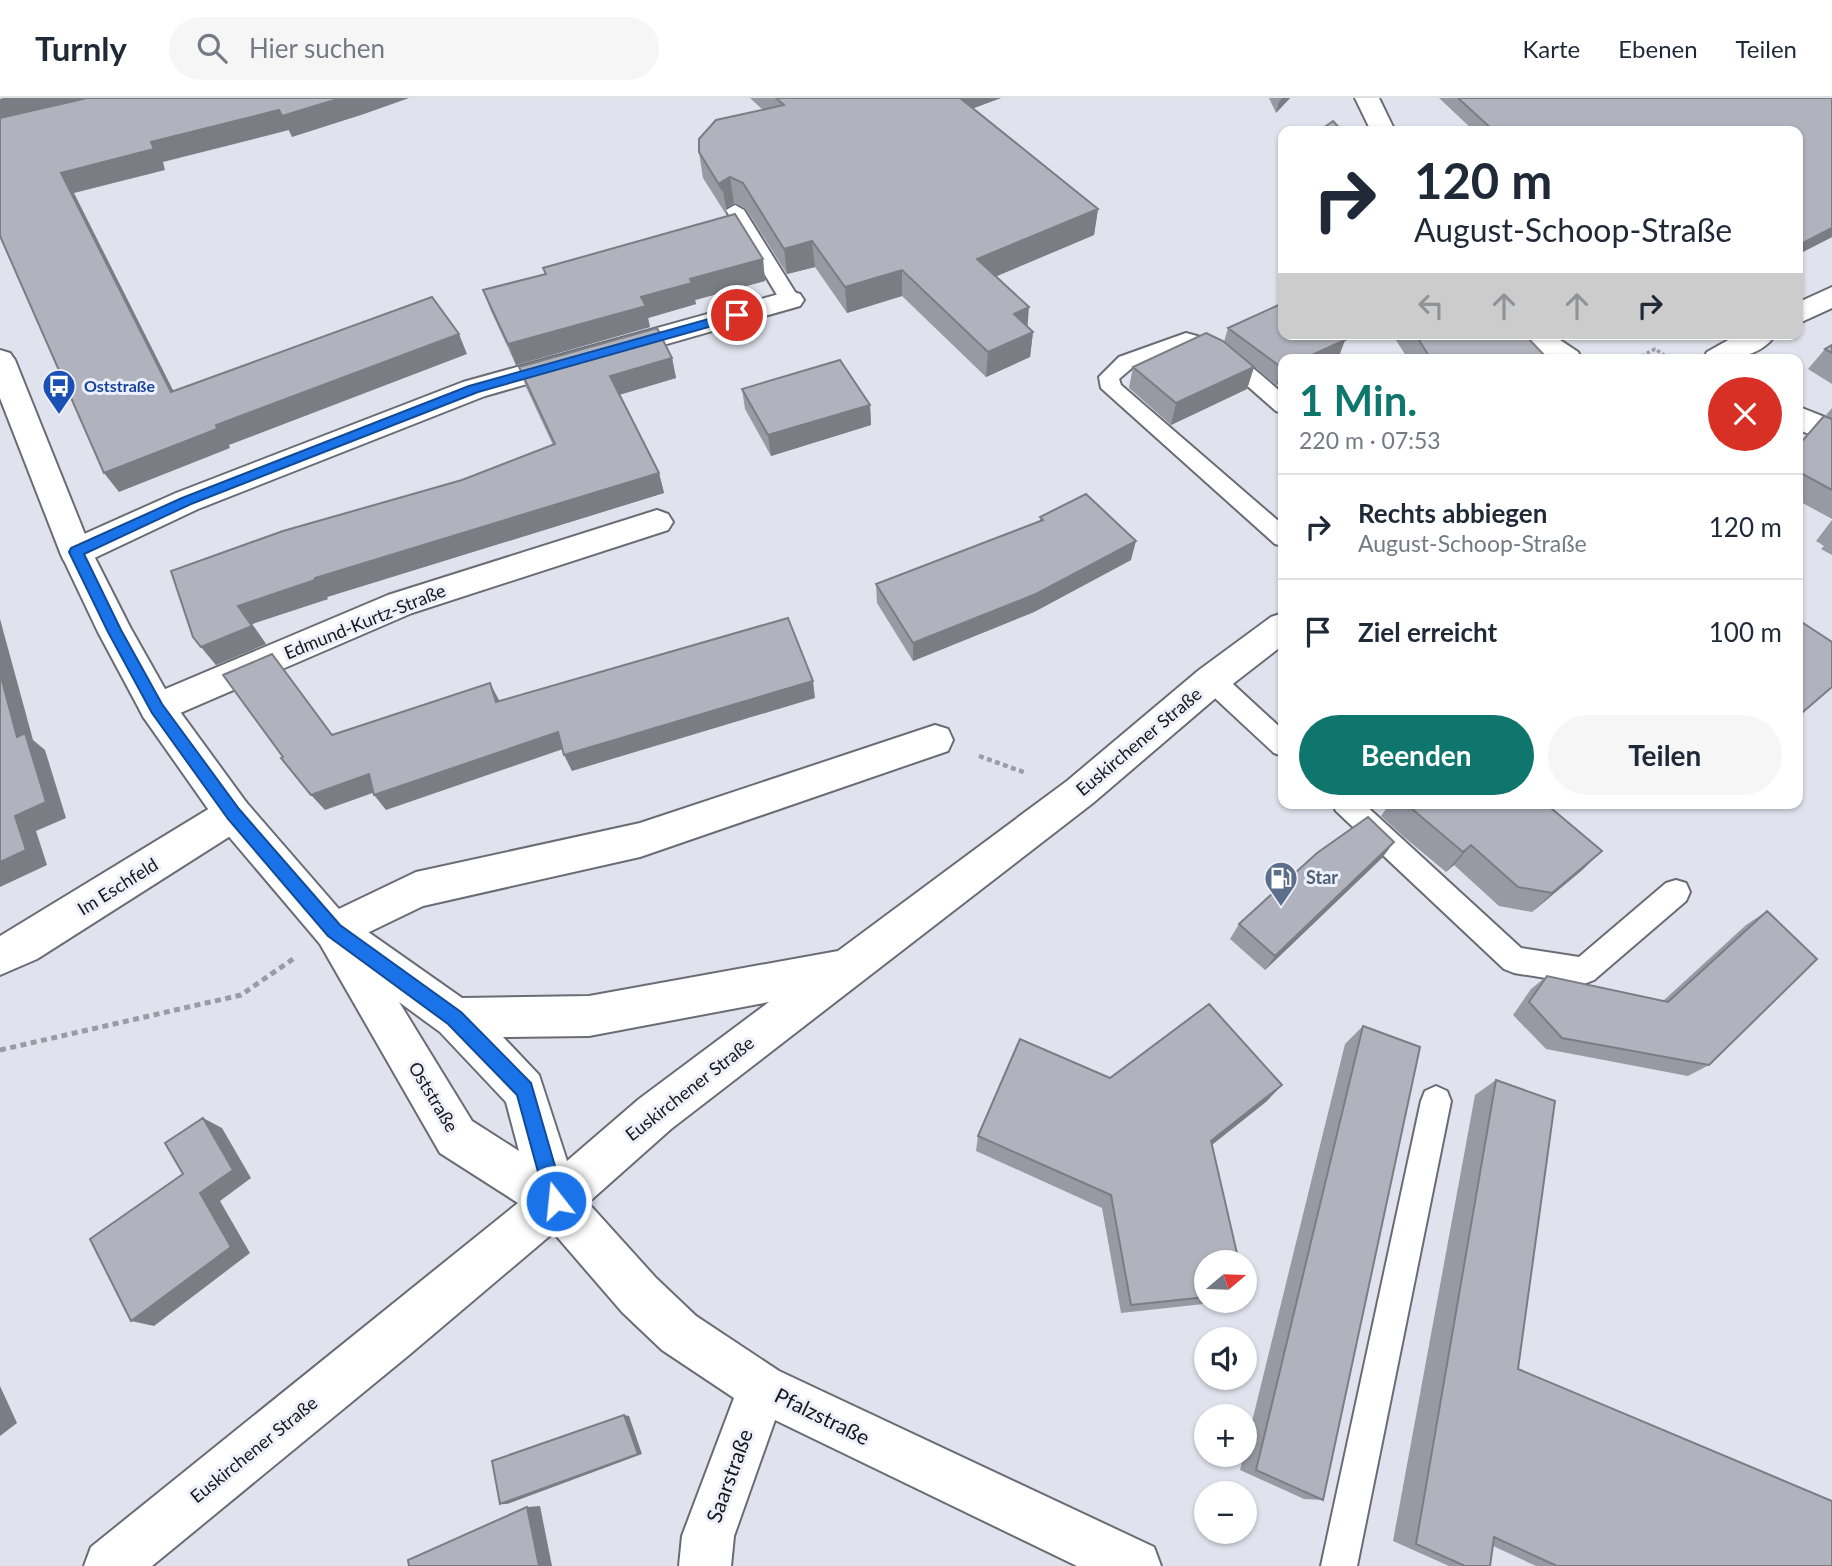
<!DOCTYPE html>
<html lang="de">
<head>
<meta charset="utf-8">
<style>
	:root { --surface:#fff; --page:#f6f6f7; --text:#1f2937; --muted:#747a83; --line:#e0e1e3; --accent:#0f766e }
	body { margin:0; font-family:Lato,sans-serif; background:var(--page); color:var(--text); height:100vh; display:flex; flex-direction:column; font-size:26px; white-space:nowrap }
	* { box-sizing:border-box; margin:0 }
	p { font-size:23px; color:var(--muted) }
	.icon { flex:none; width:38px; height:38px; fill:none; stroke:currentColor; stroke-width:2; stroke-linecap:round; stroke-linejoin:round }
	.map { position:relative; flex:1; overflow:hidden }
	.drawer { position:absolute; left:1278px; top:256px; width:525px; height:455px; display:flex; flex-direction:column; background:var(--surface); border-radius:14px; box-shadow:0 2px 5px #0004 }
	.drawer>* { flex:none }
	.hud { position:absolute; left:1278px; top:28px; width:525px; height:214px; border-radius:14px; box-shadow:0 2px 5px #0004; background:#fff; color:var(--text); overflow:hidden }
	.needle { width:46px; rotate:71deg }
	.fabs { position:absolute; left:1194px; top:1152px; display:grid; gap:14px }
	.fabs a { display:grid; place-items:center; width:63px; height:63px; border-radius:50%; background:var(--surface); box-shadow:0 2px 5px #0004; font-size:35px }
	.pin { position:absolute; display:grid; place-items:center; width:60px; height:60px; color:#fff; margin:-30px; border:4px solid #fff; border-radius:50%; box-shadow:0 2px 7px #0007 }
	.me { position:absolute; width:77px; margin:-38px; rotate:344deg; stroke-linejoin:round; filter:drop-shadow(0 0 5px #0008) }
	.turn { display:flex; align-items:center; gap:24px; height:147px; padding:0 21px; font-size:32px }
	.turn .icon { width:91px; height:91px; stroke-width:2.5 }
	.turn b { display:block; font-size:49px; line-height:60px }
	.lanes { display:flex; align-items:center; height:66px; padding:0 21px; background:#0003; justify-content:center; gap:35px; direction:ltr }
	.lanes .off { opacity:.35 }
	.round { display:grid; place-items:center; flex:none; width:74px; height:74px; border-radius:37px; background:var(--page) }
	.head { display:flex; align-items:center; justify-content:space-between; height:119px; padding:0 21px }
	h1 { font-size:42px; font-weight:700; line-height:52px; color:var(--accent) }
	.primary-button { display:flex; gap:14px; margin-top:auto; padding:14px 21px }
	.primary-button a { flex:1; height:80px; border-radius:42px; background:var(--accent); color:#fff; font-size:28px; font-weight:700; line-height:80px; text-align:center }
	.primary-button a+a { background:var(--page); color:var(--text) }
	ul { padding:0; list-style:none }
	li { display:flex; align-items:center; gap:21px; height:105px; padding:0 21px; border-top:2px solid var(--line) }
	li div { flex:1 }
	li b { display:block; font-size:26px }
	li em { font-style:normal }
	header { display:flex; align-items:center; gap:42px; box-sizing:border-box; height:98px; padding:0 35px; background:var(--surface); border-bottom:2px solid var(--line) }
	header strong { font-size:33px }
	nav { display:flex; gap:38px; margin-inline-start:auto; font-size:24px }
	.search { width:490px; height:63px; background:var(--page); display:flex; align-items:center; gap:18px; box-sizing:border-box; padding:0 24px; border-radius:38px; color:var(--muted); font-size:26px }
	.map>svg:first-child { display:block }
</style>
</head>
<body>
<header>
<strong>Turnly</strong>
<div class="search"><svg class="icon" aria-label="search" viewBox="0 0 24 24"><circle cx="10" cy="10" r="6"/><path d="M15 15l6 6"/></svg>Hier suchen</div>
<nav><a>Karte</a><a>Ebenen</a><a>Teilen</a></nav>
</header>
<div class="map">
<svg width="1832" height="1468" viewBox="0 0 1832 1468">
	<rect width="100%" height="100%" fill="#e0e3ed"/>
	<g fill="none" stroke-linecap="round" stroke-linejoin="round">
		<defs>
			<path id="service" d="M735 107 744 112 800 202 797 206H783L780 202 726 112Z
				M1186 235C1227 244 1252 269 1283 296V315L1276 313 1219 263 1187 248 1133 269 1119 281 1121 287 1283 427V448L1275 446 1101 290 1099 279 1119 259Z
				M1212 572 1221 575 1283 632V658L1274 655 1203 589 1200 582 1203 575Z
				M1332 705H1363L1521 850 1579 859 1666 785 1676 782 1686 785 1690 794 1686 803 1594 882 1584 886 1514 875 1504 871 1336 713Z
				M1436 988 1447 993 1451 1003 1357 1468H1321L1421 1003 1425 993Z"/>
			<path id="minor" d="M1355 0H1379L1395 33H1371Z
				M790 193 800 196 804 202 800 208 485 298 198 411 88 463 76 466 64 463 60 454 64 445 176 395 463 284Z
				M1517 236H1551L1578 254 1582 261C1556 261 1533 262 1517 236Z
				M1797 308 1832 322V346L1797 331Z
				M657 412 668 416 673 424 668 432 412 515 157 625 144 620 139 610 144 600 388 497Z
				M935 627 948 631 953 642 948 653 640 759 423 808 334 851 320 846 314 833 320 820 416 774 640 725Z
				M233 700 246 704 252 716 246 728 37 861 0 877V838L220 704Z
				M556 1080 572 1087 656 1180 696 1218 779 1273 1154 1449 1161 1468H1077L775 1322 734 1438 731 1468H679L682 1438 734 1300 662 1252 622 1214 540 1119 533 1103 540 1087Z"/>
			<path id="tertiary" d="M1832 189V210L1797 226V205Z
				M1739 236H1776C1760 261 1728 261 1703 261L1707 254Z
				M0 252 10 255 15 262 92 454 130 529 170 600 246 704 351 825 361 829 462 900 589 898 838 853 1067 683 1199 572 1271 519 1283 515V547L1225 592 1093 705 671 1031 572 1119 409 1257 152 1468H84L91 1449 518 1105 440 1055 320 846 220 728 144 620 98 534 60 454 0 300ZM399 904 440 934 506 1004 519 1053 472 1023ZM769 904 639 1001 567 1063 539 977 503 939 589 938Z"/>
		</defs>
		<use href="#service" stroke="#6a6c75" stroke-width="4"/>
		<use href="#minor" stroke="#6a6c75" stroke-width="4"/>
		<use href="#tertiary" stroke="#6a6c75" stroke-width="4"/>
		<path stroke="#999ca4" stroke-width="3.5" stroke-dasharray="3.5 2.5" stroke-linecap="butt" d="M1636 261 1655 251 1670 261"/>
		<path stroke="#999ca4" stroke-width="4.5" stroke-dasharray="5 3.5" stroke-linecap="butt" d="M979 658 1026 675"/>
		<path stroke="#999ca4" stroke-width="5" stroke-dasharray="6 4.5" stroke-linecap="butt" d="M0 952 241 897 293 861"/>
		<use href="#service" fill="#fff" fill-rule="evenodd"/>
		<use href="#minor" fill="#fff" fill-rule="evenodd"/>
		<use href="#tertiary" fill="#fff" fill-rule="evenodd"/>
	</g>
	<path fill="#979aa3" d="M750 0H1001L973 10 1098 111 1094 137 996 178 1027 229 1033 234 1030 259 986 279 902 198 847 215 815 169 787 176 746 111 734 105 726 110 727 118 763 161 765 183 695 202 696 206 648 220 650 229 516 267 491 213 483 192 545 176 543 170 727 118 703 80 699 54 763 12Z
		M1269 0H1290L1276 15Z
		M1439 0H1832V139L1797 157V33H1474Z
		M1228 230 1345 242 1339 258 1283 261V284L1276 287 1254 269 1247 291 1171 327 1129 290 1133 269 1224 244Z
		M1392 236H1524L1548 261H1408Z
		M1832 247V286L1808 271 1825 251Z
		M672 260 676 280 619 297 659 375 664 395 327 499 328 501 252 526 266 546 216 567 193 539 462 382 553 347 526 289 519 269Z
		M742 291 870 307 871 327 771 358 745 311Z
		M1832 310V320L1826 317Z
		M1832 321V421L1797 402V349Z
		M1040 419 1131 462 1034 514 913 563 877 505 876 486 1040 424Z
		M1832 422V457L1821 451 1824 448 1816 443Z
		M1384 705H1545L1602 753 1581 773 1532 814 1499 808 1454 767 1446 774 1404 739 1381 718 1388 708Z
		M1394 744 1382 760 1265 872 1230 841 1239 826Z
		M1767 813 1709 967 1688 978 1546 951 1513 917 1531 891 1547 878 1663 903 1746 827Z
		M1363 928 1323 1402 1304 1401 1240 1372 1345 946Z
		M1110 980 1267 1003 1212 1047 1206 1164V1202H1233L1231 1203 1121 1215 1102 1110 976 1053 978 1038Z
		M1496 982 1518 1271 1832 1468H1536L1493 1448 1490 1468H1449L1393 1443 1475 997Z"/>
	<path fill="#7b7d84" d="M3 0H102L0 24V1Z
		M341 0H409L364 16 292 39 282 18Z
		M951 0H1001L950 19Z
		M1282 0H1290L1276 15 1279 4Z
		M279 12 289 32 163 64 165 72 74 95 184 314 171 294 61 75 151 44Z
		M730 79 734 105 726 110 723 93 720 85Z
		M1098 111 1094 137 976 187 977 161Z
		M1832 130V139L1797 157V148Z
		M812 143 815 169 787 176 784 151Z
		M763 161 765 183 695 202 696 206 648 220 650 229 516 267 508 246 641 199 690 181Z
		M902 172V198L847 215 845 189Z
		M1029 209 1027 235 1014 216Z
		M1033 234 1030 259 986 279 988 254Z
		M459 236 467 256 229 347 230 350 119 394 104 375 216 327Z
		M1345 242 1339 258 1333 261H1303Z
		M672 260 676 280 615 298 610 278Z
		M1254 269 1247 291 1171 327 1176 305Z
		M1282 270H1283V284L1276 287Z
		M870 307 871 327 771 358 768 337Z
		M659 375 664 395 327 499 328 501 252 526 266 546 216 567 201 549 238 508 315 480Z
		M1136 443 1131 462 1034 514 913 563V545Z
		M0 521 33 642 45 652 66 720 36 733 47 767 0 789V764L15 718 17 639 0 575Z
		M813 583 815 600 572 673 564 657Z
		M490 585 499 602 505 620 496 604Z
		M558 634 566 650 386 712 374 697Z
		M369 676 381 692 325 712 311 697Z
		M1394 744 1382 760 1265 872 1275 858Z
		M1471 747 1454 767 1446 774 1463 754Z
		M1602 753 1581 773 1532 814 1552 795Z
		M1282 987 1267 1003 1199 1057 1211 1043Z
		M203 1020 222 1030 251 1080 220 1103 250 1155 154 1228 131 1223 200 1095Z
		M0 1288 17 1325 0 1338Z
		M624 1317 629 1318 642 1356 507 1406H500Z
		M540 1408 552 1468H539L527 1409Z"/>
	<path fill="#b0b3bd" stroke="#7b7d84" stroke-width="2" d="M87 0H341L282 18 279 12 151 44 154 51 61 75 171 294 432 199 459 236 216 327 217 331 104 375 0 138V20Z
		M776 0H960L1098 111 977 161 1029 209 1014 216 1033 234 988 254 902 172 845 189 812 143 784 151 743 85 730 79 720 85 723 93 699 54V41L716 22 784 7Z
		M1458 0H1832V130L1797 148V33H1494Z
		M1333 23 1342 33H1319Z
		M735 116 763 161 690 181 692 185 641 199 646 208 508 246 483 192 546 176 543 170Z
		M1283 205V236H1337L1345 242 1303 261H1283V270H1282L1228 230Z
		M657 230 672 260 610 278 659 375 315 480V482L238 508 252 528 201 549 193 539 171 473 283 433 462 382 555 346 519 269Z
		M1206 235 1223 243 1254 269 1176 305 1133 269Z
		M1415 236H1524L1548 261H1431Z
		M1832 247V255L1825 251Z
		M840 262 870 307 768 337 742 291Z
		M1824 318 1832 321V392L1797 373V349Z
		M1086 396 1136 443 1036 496 913 545 876 486 1043 422 1040 419Z
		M788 520 813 583 564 657 558 634 374 697 369 676 311 697 281 660 283 659 223 577 272 556 332 637 490 585 496 604Z
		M1797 521 1832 544V589L1797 619Z
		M0 575 17 639 25 635 46 704 15 718 26 752 0 764Z
		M1405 705H1545L1602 753 1552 795 1518 789 1471 747 1463 754Z
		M1368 719 1394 744 1275 858 1239 826 1317 755Z
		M1767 813 1817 861 1709 967 1562 940 1529 904 1547 878 1668 904Z
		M1209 906 1282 987 1211 1043 1239 1164H1206V1199L1131 1207 1111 1097 978 1038 1020 941 1110 980Z
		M1363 928 1420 949 1323 1402 1256 1372Z
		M1496 982 1555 1003 1518 1271 1832 1403V1468H1557L1494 1439 1490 1468H1465L1416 1446Z
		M203 1020 233 1072 200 1095 231 1149 131 1223 90 1141 183 1076 165 1045Z
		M624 1317 638 1356 500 1406 492 1363Z
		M527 1409 539 1468H409L408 1462Z"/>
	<path fill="#1a73e8" stroke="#114b97" stroke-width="2" d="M737 213 743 217 741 220 478 294 191 406 84 456 121 532 162 606 239 711 340 827 461 914 531 985 565 1103 562 1110 556 1113 549 1110 546 1103 517 997 448 926 328 838 228 721 152 615 108 534 69 454 71 450 182 400 469 288Z"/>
	<defs>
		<symbol id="bus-pin" viewBox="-11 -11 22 30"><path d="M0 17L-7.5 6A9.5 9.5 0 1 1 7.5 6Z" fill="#1a4fb4" stroke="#edf0fa"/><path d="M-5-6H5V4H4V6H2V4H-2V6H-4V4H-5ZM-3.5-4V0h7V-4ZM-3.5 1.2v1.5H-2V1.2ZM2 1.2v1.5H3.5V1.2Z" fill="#fff"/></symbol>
		<symbol id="fuel-pin" viewBox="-11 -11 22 30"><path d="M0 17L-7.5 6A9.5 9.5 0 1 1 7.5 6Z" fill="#5c6f8a" stroke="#edf0fa"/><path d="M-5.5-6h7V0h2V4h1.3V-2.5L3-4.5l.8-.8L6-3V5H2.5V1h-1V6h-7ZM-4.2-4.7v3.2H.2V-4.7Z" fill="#fff"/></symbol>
	</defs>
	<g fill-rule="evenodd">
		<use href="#bus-pin" x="40" y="269" width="38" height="52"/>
		<use href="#fuel-pin" x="1262" y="761" width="38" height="52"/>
	</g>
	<g text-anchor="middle" stroke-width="6" stroke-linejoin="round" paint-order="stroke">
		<g font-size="16" font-weight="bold" fill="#164399" stroke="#edf0fa" text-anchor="start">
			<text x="84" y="294">Oststraße</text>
		</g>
		<g font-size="18" fill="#17181c" stroke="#edf0fa">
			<text transform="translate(365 524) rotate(-22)" y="6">Edmund-Kurtz-Straße</text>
			<text transform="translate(1139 644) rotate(-40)" y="6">Euskirchener Straße</text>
			<text transform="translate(118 789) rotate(-32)" y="6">Im Eschfeld</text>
			<text transform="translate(690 991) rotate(-38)" y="6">Euskirchener Straße</text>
			<text transform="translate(433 999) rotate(59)" y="6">Oststraße</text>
			<text transform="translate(254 1352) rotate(-39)" y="6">Euskirchener Straße</text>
		</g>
		<g font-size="18" font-weight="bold" fill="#4e5e75" stroke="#edf0fa" text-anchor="start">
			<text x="1306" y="786">Star</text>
		</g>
		<g font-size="21" fill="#17181c" stroke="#edf0fa">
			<text transform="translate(822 1319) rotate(26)" y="7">Pfalzstraße</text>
			<text transform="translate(730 1378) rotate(-70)" y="7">Saarstraße</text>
		</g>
	</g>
</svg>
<div class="fabs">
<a><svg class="needle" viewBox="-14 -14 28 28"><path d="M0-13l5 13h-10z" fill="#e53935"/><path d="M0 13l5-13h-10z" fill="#747a83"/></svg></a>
<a><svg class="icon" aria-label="sound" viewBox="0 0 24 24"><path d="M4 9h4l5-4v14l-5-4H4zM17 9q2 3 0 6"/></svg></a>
<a>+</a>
<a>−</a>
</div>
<div class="pin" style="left:737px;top:217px;background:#d93025"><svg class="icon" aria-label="arrive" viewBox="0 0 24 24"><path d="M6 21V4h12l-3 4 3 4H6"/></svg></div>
<svg class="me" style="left:556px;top:1103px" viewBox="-20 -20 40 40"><circle r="17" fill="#1a73e8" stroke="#fff" stroke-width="3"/><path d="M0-11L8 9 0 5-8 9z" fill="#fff"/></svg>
<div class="hud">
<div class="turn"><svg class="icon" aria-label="right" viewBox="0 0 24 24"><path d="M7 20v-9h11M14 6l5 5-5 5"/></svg><div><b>120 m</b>August-Schoop-Straße</div></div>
<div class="lanes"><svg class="icon off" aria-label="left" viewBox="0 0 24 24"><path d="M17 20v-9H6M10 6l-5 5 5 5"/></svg><svg class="icon off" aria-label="ahead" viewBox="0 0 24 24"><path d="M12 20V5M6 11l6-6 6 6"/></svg><svg class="icon off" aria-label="ahead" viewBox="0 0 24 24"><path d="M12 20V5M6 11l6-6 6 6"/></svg><svg class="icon" aria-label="right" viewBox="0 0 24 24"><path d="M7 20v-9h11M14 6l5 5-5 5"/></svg></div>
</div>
<section class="drawer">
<div class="head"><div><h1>1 Min.</h1><p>220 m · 07:53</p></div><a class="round" style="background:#d93025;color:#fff"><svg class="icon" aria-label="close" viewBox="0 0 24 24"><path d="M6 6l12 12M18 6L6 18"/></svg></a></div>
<ul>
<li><svg class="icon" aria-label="right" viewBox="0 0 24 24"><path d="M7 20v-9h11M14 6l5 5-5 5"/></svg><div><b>Rechts abbiegen</b><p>August-Schoop-Straße</p></div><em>120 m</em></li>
<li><svg class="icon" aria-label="arrive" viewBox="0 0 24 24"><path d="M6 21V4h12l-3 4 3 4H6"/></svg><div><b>Ziel erreicht</b></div><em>100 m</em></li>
</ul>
<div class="primary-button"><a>Beenden</a><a>Teilen</a></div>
</section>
</div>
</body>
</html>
